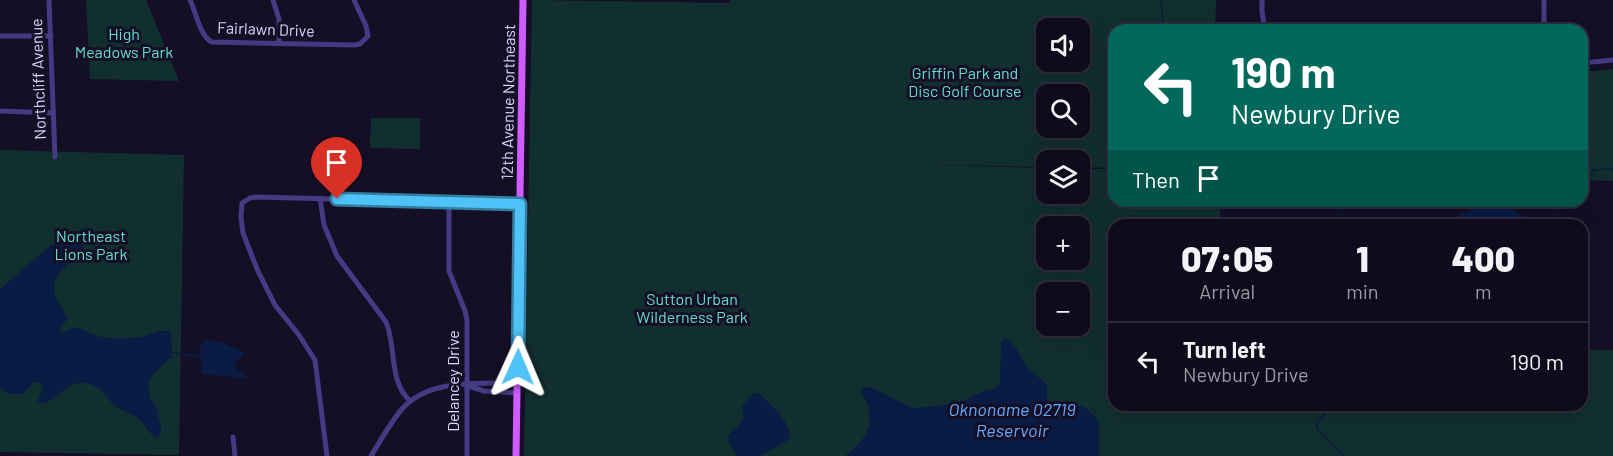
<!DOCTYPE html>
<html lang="en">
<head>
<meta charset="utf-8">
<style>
	:root { --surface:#100b1c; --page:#1e1929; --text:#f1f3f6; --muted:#9c9ba3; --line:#302b3b }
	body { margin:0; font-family:Barlow,sans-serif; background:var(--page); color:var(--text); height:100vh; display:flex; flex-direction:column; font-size:22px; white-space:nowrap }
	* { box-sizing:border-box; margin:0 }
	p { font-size:20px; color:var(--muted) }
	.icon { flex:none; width:33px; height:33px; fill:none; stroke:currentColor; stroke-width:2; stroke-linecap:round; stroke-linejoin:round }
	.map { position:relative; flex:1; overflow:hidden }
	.drawer { position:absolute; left:1108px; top:219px; width:480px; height:192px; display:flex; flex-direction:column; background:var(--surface); border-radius:18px; box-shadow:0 6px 24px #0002,0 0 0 2px var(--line) }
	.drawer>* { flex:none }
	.guide { position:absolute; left:1108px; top:24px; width:480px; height:183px; border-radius:18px; box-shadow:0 6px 24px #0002,0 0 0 2px var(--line); background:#00695c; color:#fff; overflow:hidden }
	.tools { position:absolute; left:1036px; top:18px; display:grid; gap:12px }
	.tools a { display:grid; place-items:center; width:54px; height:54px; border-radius:12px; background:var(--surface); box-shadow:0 6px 24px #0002,0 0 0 2px var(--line); font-size:30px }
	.pin { position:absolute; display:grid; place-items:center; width:51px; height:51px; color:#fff; margin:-62px -26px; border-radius:50% 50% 50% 0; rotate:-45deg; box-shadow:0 0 6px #0007 }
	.pin .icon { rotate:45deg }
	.me { position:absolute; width:66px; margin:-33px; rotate:1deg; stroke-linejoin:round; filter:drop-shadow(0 0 4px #0008) }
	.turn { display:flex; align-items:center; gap:21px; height:126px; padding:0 24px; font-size:27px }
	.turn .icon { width:78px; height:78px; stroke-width:2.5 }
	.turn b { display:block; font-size:42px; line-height:51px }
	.then { display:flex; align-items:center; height:57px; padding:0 24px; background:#0003; gap:12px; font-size:22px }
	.eta { display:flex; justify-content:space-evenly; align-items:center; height:102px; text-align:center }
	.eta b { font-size:36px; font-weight:800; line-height:42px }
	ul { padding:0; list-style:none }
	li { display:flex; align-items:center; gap:18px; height:78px; padding:0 24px; border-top:2px solid var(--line) }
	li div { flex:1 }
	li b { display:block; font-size:22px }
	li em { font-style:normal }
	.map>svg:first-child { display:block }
</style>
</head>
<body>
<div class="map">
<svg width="1613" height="456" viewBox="0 0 1613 456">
	<rect width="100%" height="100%" fill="#150f26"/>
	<path fill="#122f30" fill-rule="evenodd" d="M86 0H146L179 81 90 79Z
		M532 0 730 3V0H1216L1215 30H1114V168L1080 167V160H1047V167L893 164 1047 168V194H1080V169H1114V201H1220V225H1114V405H1582L1583 350H1613V456H524ZM1047 28H1080V62H1047ZM1047 94H1080V128H1047ZM1047 226H1080V260H1047ZM1047 292H1080V326H1047Z
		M1613 69V181L1583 180V72Z
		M371 118H420V149L370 148Z
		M0 150 184 155 179 455 0 452Z"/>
	<path fill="#0a1b44" d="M1486 203 1505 205 1540 225H1439L1435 218 1446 221Z
		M61 241 82 244 84 248 82 251C70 263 47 277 56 298 60 306 65 310 67 319L60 329 62 333 72 328H78L101 337 120 339 141 337 159 331H171L172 357 155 372 148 383 150 399 156 406 161 427 160 435 158 438C150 436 145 424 139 419 132 413 121 411 114 405 106 397 102 387 90 384 65 376 55 409 37 402L43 389 39 382H34L23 394H10L0 390V289L52 244Z
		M1006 338 1015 346 1026 366 1047 385C1046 398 1046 416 1062 418 1071 410 1079 400 1089 411 1092 414 1097 418 1098 422 1100 432 1098 446 1099 456H845C861 444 873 430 869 409 868 403 863 398 861 391L865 387 873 388 910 407 919 408 960 403 985 390 996 388 1000 384 1001 341Z
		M211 340C219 342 238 348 244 354L233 365 247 377 245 379 201 373 200 346 204 341Z
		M755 393H759C772 406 788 419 791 437 782 446 771 448 761 456H737L729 443 728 435C740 426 746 420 742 405Z"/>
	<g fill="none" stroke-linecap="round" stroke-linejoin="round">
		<path stroke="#0a1b44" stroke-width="1.5" d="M1161 0 1164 30
			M1582 188 1587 184 1593 170 1613 169
			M1331 201 1348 225
			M1549 224 1557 209 1566 201
			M171 352 200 357
			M1322 405 1325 415 1317 422V429L1344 456"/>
		<path stroke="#443b85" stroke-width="5" d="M49 0 55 157
			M190 0C196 12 200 37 212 42L354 45 360 44 368 36 366 26 354 0
			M273 0 279 19V43
			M1262 0V12L1265 30
			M1544 30V0
			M0 36H51
			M1582 63 1613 60
			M0 111 53 113
			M320 198 324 225 337 256 386 322C397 348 388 380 410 401
			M449 202V271L465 311 467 320V456
			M468 386 484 391 518 393
			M233 437 235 456
			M327 456 315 360 299 335 275 305 257 269 243 233 241 218 242 203 250 198 258 197 520 204
			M371 456C381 440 390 423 402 409 429 378 481 384 518 383"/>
		<path stroke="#cf5cfe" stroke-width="7" d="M516 456 523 0"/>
	</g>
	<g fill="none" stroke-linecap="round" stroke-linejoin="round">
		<defs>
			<path id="route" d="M337 199 520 204 518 367"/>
		</defs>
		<use href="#route" stroke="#337fa1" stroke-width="15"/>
		<use href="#route" stroke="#4fc3f7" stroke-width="10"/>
	</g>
	<g text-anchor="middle" stroke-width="6" stroke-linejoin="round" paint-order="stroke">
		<g font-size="16" fill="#ddd5ff" stroke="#150f26">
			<text transform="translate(266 29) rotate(2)" y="6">Fairlawn Drive</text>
			<text transform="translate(38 79) rotate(-92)" y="6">Northcliff Avenue</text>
			<text transform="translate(508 102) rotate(-89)" y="6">12th Avenue Northeast</text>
			<text transform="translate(453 381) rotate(-90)" y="6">Delancey Drive</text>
		</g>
		<g font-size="16" fill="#60dfca" stroke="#150f26">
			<text x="124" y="40">High<tspan x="124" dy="18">Meadows Park</tspan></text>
			<text x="965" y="79">Griffin Park and<tspan x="965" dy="18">Disc Golf Course</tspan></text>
			<text x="91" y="242">Northeast<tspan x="91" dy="18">Lions Park</tspan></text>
			<text x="692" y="305">Sutton Urban<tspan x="692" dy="18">Wilderness Park</tspan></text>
		</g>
		<g font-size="18" font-style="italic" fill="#63aafe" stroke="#150f26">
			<text x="1012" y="416">Oknoname 02719<tspan x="1012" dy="21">Reservoir</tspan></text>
		</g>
	</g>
</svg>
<div class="tools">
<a><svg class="icon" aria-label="sound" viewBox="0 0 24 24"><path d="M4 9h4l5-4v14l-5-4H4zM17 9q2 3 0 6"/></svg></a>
<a><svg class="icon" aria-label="search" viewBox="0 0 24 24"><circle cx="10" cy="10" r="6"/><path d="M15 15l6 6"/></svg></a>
<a><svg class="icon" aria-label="layers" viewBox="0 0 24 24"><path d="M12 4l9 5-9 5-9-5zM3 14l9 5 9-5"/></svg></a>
<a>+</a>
<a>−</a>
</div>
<div class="pin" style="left:337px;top:199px;background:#d93025"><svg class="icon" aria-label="arrive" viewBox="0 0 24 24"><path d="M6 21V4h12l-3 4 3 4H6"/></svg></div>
<svg class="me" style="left:518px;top:367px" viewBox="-20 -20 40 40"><path d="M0-17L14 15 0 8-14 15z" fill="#4fc3f7" stroke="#fff" stroke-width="4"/></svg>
<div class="guide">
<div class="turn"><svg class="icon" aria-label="left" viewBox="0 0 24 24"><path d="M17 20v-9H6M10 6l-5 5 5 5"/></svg><div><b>190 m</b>Newbury Drive</div></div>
<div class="then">Then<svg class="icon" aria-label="arrive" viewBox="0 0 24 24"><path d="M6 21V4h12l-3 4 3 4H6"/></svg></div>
</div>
<section class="drawer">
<div class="eta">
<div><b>07:05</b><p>Arrival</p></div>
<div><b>1</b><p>min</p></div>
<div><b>400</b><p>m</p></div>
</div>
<ul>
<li><svg class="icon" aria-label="left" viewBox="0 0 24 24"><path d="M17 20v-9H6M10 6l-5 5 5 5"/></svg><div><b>Turn left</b><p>Newbury Drive</p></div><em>190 m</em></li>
</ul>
</section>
</div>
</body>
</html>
